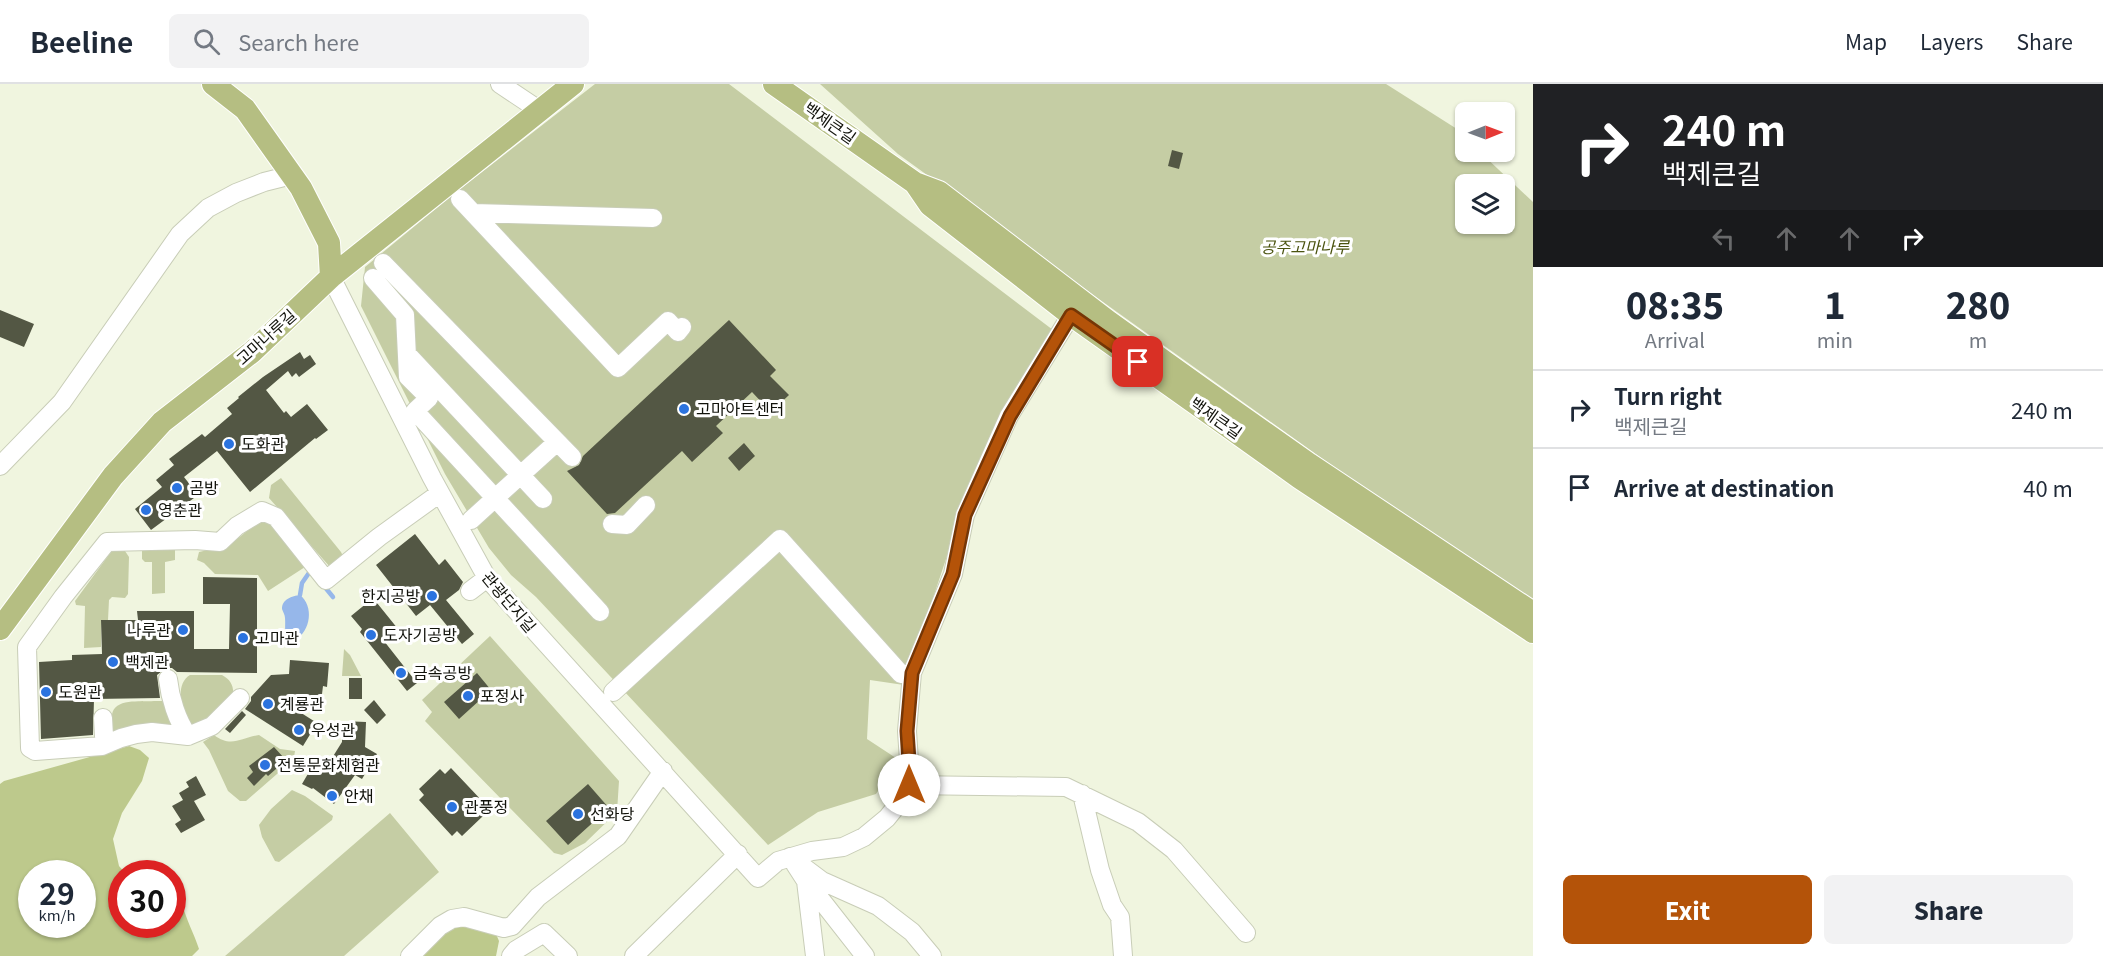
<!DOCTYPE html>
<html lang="en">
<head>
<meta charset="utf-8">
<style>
	:root { --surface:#fff; --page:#f2f2f3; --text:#1f2937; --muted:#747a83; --line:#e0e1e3; --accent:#b45309 }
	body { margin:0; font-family:Georgia,"Noto Sans KR",serif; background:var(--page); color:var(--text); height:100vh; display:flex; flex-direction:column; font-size:22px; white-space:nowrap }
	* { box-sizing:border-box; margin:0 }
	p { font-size:20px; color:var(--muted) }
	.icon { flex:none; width:33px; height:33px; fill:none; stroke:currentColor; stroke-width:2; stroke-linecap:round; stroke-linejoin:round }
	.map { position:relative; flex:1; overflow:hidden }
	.panel { display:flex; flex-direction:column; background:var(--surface); width:570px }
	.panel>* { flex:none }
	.guide { background:#202124; color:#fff; overflow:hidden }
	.needle { width:39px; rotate:89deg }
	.tools { position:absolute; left:1455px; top:18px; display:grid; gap:12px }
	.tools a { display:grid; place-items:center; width:60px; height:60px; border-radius:9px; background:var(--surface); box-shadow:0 2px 4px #0004; font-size:30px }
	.speed { position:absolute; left:18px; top:776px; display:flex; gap:12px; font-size:30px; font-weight:700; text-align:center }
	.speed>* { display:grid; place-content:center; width:78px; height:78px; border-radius:50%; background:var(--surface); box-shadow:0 2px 4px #0004; line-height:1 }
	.speed small { font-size:15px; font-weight:400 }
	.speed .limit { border:9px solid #d22; background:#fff; color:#111 }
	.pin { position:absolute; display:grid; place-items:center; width:51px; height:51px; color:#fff; margin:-26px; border-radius:12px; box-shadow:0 3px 9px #0006 }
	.me { position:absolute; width:66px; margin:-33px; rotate:0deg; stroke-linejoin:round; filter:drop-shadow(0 0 4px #0008) }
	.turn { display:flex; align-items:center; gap:21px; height:126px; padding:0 30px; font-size:27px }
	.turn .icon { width:78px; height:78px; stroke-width:2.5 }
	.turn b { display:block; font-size:42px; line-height:51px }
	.lanes { display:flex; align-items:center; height:57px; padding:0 30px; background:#0003; justify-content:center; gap:30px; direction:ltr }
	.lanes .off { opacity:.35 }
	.eta { display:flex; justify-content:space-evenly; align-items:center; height:102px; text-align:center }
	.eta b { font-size:36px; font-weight:800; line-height:42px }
	.cta { display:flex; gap:12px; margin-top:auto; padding:12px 30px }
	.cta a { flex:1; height:69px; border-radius:9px; background:var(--accent); color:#fff; font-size:24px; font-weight:800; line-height:69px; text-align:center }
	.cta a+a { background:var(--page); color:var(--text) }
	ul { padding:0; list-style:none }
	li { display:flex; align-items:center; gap:18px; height:78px; padding:0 30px; border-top:2px solid var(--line) }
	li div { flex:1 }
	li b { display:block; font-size:22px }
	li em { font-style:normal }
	header { display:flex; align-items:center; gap:36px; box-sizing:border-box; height:84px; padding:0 30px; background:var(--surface); border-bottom:2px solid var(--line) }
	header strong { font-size:28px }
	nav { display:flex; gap:33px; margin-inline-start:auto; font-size:21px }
	.search { width:420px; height:54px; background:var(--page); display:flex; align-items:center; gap:15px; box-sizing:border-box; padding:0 21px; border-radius:9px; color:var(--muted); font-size:22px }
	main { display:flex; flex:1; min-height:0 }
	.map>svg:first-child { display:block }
</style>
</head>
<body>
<header>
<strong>Beeline</strong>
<div class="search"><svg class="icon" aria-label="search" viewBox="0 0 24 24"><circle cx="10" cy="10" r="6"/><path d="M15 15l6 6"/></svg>Search here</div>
<nav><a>Map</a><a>Layers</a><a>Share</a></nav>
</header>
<main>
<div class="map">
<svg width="1533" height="872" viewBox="0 0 1533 872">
	<rect width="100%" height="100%" fill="#f0f5df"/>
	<path fill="#c5cda4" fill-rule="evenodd" d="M595 0H729L1053 246 963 424 904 601 870 596 867 655 899 676 876 710 818 728 768 761 536 513 511 491 489 464 445 390 361 222 365 183 455 109Z
		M820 0H1386L1457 45 1465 53 1466 68H1480L1533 118V515L1465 473 1327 378 1103 218 898 70ZM1466 100H1504V140H1466Z
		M281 394 341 468 343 472 330 483 269 414 271 401Z
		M261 437H267L274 441 305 483 268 507 258 491 215 490 204 479 197 476 199 468C214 465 228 462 241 452 248 447 252 440 261 437Z
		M175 465V476L165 478V509L152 510V478H145L142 475V466Z
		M117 466 125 467 129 473 128 510 125 514 112 513 109 516 108 536 101 537V563L84 564 85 522 76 521 75 517 111 468Z
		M490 552 619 697 617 728 585 759 562 771 554 769 425 637 432 628 422 616Z
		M344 565 350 571 361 592H342Z
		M190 591H222C231 596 234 602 233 612L210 635 193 641C181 631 174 600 190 591Z
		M154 617H164L176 644 114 650C111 643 110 639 112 631 114 614 140 618 154 617Z
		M214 651C231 664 241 654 259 651L280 665 295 667 294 673 277 690 246 717H240L228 707 209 666 203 658Z
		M292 706 305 712 333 732 332 736 279 778 275 777 262 753 259 741 271 725Z
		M390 729 439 788 344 872H225Z"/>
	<path fill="#bdc98c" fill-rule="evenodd" d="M129 662 140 666 149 674 142 697 122 729 113 755 119 782 125 789H122V840H172L173 813 182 819C186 836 194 849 199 865L192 872H0V700L4 697ZM32 789H82V840H32Z
		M454 840 469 842 496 850 499 857 496 872H417Z"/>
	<path fill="#96b7ea" d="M300 511C314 522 311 547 295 556 282 552 286 546 285 534 285 531 283 528 282 525 282 515 292 512 300 511Z"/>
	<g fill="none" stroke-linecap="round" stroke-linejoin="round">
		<path stroke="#96b7ea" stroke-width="4.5" d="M324 502 333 513
			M300 511 302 499 311 486"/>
	</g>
	<path fill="#535744" d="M1172 66 1183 69 1179 85 1168 82Z
		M0 226 34 240 24 263 0 253Z
		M729 236 776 286 770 292 789 311 771 328 752 308 716 342 723 349 692 378 682 367 615 429 607 430 567 387 579 381 583 372Z
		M300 268 304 275 310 271 316 280 299 293 296 289 292 293 288 287 266 306 284 329 286 327 291 333 307 320 328 346 316 355 315 354 250 408 217 367 184 393 198 411 151 446 135 425 162 403 156 396 174 381 169 375 202 350 205 353 232 330 227 324 239 314 238 313 263 293Z
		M744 359 755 372 739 387 728 374Z
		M415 450 439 481 445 475 463 498 459 506 446 516 474 550 462 560 430 521 416 532 376 481Z
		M203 493 257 494V589L177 588 172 584H166L157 591 160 614 94 615 93 651 41 655 39 578 72 576V571L102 570 101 536H138L137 527H194V565H229L230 520H203Z
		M373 514 398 545 384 557 417 599 407 607 360 548 362 545 351 532Z
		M290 576 329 579 327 603 323 602 321 618H284L317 639 303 662 245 625 251 617V613L271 591 289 590Z
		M477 589 491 606 459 635 444 618Z
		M349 594H362V615H349Z
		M374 616 386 631 377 640 364 626Z
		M242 627 246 631 230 649 225 645Z
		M342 637 366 638 365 663 377 670 362 695 355 691 334 720 313 704 312 705 302 700 316 676 327 682 342 658Z
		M274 663 284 674 282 676 284 678 268 692 266 690 254 702 247 694 253 688 249 682Z
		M451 684 485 720 478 726 483 732 462 752 457 747 452 752 419 716 424 711 419 705 440 685 445 690Z
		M196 692 206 711 194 717 205 736 181 749 175 740 181 736 172 722 183 716 179 709 189 703 186 698Z
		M588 700 609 724 568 761 546 737Z"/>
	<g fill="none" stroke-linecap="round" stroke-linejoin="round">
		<defs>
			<path id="minor" d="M500 0 539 26
				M460 115 618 284 668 237 678 248 682 243
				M473 129 653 134
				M383 179 572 373
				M331 193 432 394 487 494 758 794 778 777 812 767 843 763 864 753 887 734 907 709 910 692 907 647 912 589 953 490 965 431 1009 332 1071 231
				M373 194 405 231 408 293 429 314 415 327 600 528
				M407 270 543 415
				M0 382 62 318 180 150 208 124 236 109 264 98 292 91
				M471 436 557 358
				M612 440 627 441 646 421
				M470 507 487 494
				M168 595C170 614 177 636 188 652
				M613 608 780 455 901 590
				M240 614 212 642 188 652 152 648 136 650 121 654 102 662 35 667 30 664 27 563 63 513 107 458 195 456 220 458 237 442 262 427 276 433 326 496 379 453 440 409
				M103 634 104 652 108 659
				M908 701 1066 703 1138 738 1174 766 1246 849
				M1082 710 1100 786 1112 821 1120 833 1123 872
				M790 773 822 797 878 822 912 848 932 872
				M795 780 806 797 815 872
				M807 798 865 872
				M410 872 440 842 452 835 464 833 504 844 512 842 538 813 618 752 663 687
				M511 872 516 866 544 849 568 872
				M634 872 738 770"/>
			<path id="major" d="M213 0 245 25 301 104 329 159 331 193
				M774 0 915 99 939 108 1109 238 1204 306 1309 380 1533 529
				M915 99 930 121 1071 231 1195 319 1300 394 1533 548
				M0 545 113 392 162 338 252 268 331 193 573 0"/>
		</defs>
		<use href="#minor" stroke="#c8cdb7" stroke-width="20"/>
		<use href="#major" stroke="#fff" stroke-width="24"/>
		<use href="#minor" stroke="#fff" stroke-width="18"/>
		<use href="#major" stroke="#b5be82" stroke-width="22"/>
	</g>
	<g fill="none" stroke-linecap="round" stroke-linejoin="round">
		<defs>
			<path id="route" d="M909 701 910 692 907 647 912 589 953 490 965 431 1010 332 1071 231 1138 278"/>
		</defs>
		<use href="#route" stroke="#753606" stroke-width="15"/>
		<use href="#route" stroke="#b45309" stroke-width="10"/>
	</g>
	<g fill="#2b73df" stroke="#fff" stroke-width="2">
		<circle cx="684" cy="325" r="6"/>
		<circle cx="229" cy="360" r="6"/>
		<circle cx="177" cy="404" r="6"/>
		<circle cx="146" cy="426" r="6"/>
		<circle cx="432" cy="512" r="6"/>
		<circle cx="183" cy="546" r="6"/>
		<circle cx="371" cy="551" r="6"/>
		<circle cx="243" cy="554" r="6"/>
		<circle cx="113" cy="578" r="6"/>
		<circle cx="401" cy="589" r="6"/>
		<circle cx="46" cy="608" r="6"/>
		<circle cx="468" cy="612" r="6"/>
		<circle cx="268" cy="620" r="6"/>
		<circle cx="299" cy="646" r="6"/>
		<circle cx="265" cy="681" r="6"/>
		<circle cx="332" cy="712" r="6"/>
		<circle cx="452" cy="723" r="6"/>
		<circle cx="578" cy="730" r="6"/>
	</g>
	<g text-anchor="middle" stroke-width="6" stroke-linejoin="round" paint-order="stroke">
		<g font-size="16" fill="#11120b" stroke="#fff">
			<text transform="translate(830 39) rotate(35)" y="6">백제큰길</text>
			<text transform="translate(266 253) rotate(-42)" y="6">고마나루길</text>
			<text transform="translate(1216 334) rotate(35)" y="6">백제큰길</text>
			<text transform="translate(509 518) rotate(50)" y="6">관광단지길</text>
		</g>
		<g font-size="16" font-style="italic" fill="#4b5410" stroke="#fff">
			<text x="1305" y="169">공주고마나루</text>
		</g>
		<g font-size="16" fill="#11120b" stroke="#fff" text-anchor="start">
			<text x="696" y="331">고마아트센터</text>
			<text x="241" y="366">도화관</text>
			<text x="189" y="410">곰방</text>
			<text x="158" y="432">영춘관</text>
			<text x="420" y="518" text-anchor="end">한지공방</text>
			<text x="171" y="552" text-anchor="end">나루관</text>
			<text x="383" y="557">도자기공방</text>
			<text x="255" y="560">고마관</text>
			<text x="125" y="584">백제관</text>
			<text x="413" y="595">금속공방</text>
			<text x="58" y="614">도원관</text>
			<text x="480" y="618">포정사</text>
			<text x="280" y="626">계룡관</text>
			<text x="311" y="652">우성관</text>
			<text x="277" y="687">전통문화체험관</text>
			<text x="344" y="718">안채</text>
			<text x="464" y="729">관풍정</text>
			<text x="590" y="736">선화당</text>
		</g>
	</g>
</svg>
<div class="tools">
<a><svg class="needle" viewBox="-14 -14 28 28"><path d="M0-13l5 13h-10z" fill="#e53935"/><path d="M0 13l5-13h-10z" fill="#747a83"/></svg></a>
<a><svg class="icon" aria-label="layers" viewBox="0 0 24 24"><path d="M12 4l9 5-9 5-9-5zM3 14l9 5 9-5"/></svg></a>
</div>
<div class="speed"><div>29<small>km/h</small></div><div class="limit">30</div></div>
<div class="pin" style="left:1138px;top:278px;background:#d93025"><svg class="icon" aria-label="arrive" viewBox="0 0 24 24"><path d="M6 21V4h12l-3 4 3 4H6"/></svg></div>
<svg class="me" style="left:909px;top:701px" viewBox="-20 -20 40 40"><circle r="19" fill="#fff"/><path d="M0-13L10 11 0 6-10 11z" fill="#b45309"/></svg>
</div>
<section class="panel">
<div class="guide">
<div class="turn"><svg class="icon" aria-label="right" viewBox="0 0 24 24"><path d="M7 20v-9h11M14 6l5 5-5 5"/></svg><div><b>240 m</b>백제큰길</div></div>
<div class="lanes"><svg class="icon off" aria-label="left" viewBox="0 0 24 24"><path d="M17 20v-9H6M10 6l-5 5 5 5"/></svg><svg class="icon off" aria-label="ahead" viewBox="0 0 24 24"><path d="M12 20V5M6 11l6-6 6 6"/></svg><svg class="icon off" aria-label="ahead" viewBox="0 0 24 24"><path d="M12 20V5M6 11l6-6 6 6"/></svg><svg class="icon" aria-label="right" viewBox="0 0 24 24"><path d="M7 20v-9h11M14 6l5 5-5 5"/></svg></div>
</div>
<div class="eta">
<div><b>08:35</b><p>Arrival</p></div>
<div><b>1</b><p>min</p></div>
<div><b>280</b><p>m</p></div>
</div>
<ul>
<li><svg class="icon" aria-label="right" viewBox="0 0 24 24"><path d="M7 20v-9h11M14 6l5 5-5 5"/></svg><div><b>Turn right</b><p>백제큰길</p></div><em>240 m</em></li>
<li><svg class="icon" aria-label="arrive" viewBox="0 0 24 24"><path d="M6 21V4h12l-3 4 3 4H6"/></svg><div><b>Arrive at destination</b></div><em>40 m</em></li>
</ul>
<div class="cta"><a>Exit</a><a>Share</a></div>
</section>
</main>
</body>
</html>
